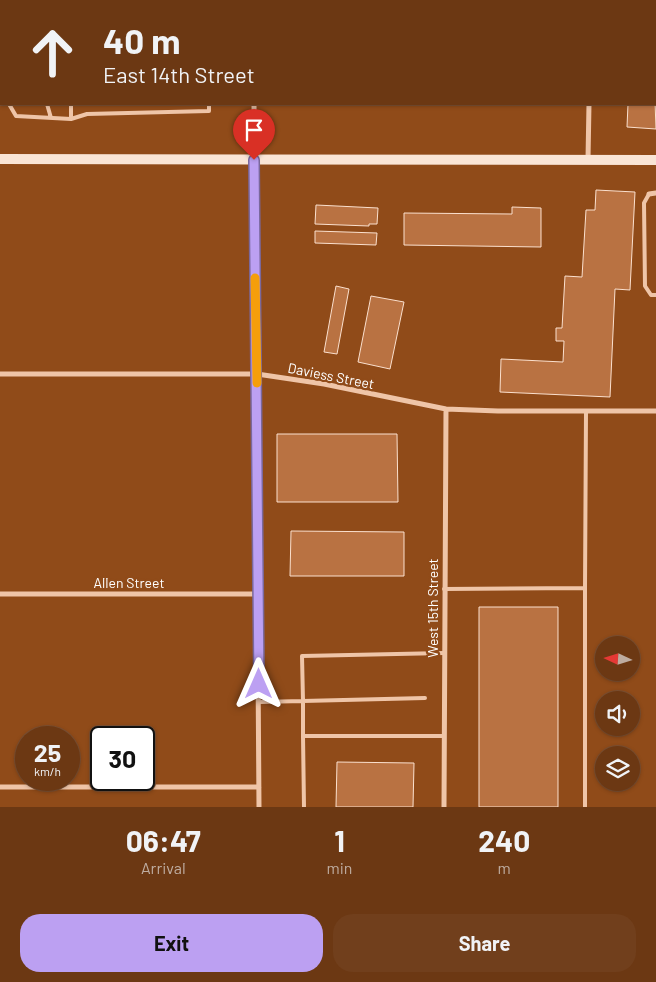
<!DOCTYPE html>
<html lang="en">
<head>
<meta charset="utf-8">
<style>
	:root { --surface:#6c3813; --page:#713f1c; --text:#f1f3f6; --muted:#beaca0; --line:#7f5233; --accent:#bca0f2 }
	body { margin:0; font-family:Barlow,sans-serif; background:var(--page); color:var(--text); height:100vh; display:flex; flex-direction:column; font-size:19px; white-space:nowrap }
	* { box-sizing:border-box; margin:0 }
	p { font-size:16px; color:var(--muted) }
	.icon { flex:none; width:28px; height:28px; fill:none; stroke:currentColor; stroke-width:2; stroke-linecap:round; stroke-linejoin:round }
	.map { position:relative; height:807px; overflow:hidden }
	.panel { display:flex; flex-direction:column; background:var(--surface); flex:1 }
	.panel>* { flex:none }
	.top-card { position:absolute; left:0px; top:0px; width:656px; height:105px; box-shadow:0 1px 4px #0004,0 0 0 1px var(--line); background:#6c3813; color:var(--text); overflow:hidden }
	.needle { width:32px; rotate:274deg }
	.tools { position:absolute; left:595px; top:636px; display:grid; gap:10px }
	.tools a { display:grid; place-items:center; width:45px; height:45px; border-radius:50%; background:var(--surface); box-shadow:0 1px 4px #0004,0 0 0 1px var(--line); font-size:25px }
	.speed { position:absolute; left:15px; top:726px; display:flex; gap:10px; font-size:25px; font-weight:700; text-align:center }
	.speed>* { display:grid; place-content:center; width:65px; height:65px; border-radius:50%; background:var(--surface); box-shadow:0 1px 4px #0004,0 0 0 1px var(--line); line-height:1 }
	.speed small { font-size:12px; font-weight:400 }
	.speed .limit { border:2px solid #111; border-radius:8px; background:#fff; color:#111 }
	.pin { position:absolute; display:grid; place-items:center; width:42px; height:42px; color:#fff; margin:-51px -21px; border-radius:50% 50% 50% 0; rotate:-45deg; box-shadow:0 0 5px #0007 }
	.pin .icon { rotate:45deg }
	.me { position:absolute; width:55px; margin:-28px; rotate:0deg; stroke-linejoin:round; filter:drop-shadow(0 0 4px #0008) }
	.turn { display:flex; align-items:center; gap:18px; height:105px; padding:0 20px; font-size:22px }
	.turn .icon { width:65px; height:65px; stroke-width:2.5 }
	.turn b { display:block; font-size:35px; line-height:42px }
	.eta { display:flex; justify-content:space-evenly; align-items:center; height:85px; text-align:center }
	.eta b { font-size:30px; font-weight:700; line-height:35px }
	.cta { display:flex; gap:10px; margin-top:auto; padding:10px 20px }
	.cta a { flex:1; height:58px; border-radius:20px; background:var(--accent); color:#111; font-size:20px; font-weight:700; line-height:58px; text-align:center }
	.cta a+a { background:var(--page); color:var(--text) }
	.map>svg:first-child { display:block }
</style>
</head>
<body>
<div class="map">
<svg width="656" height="807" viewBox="0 0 656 807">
	<rect width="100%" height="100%" fill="#904b19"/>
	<path fill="#b97242" stroke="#fbe0ce" d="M87 0H185L87 1Z
		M655 101 656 129 627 127 628 104H655Z
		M596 190 635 192 630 290 615 289 610 397 500 392 501 359 563 362 564 341H556V328H562L565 276 582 277 586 210H595Z
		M316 205 378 208 377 224H369V226L315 224Z
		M512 207 541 208V247L404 245V213L512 214Z
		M315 231 377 233 376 245 315 243Z
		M336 286 349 289 337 354 324 352Z
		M371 296 404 302 390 369 358 362Z
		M277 434H397L398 502H277Z
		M291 531 404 532V576H290Z
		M479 607H558V807H479Z
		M337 762 414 763 413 807H336Z"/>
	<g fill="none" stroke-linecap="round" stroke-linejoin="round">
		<path stroke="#efc5a8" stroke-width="4" d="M50 1V0
			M0 13 1 15
			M0 24 1 23
			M0 89 1 91
			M9 104 16 116 71 119 87 114 209 111V104
			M47 104 51 118
			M71 119V104
			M649 194 644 203 645 286 651 295H656
			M444 589 585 588 586 412
			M259 702 303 701 302 656 444 653
			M303 736V701L425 698
			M304 807 303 736H444
			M585 807V588"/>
		<path stroke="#efc5a8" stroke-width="5" d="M254 0V1
			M591 1V0
			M655 13H656
			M254 104 259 807
			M588 159 589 104
			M649 194 656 193
			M0 374H257L324 384 446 409 498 411H656
			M0 594H258
			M0 787H259
			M444 807 446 409"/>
		<path stroke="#fae5d5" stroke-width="10" d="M0 159 656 160"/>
	</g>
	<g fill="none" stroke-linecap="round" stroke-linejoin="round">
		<defs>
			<path id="route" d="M254 160 259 684"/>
		</defs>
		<use href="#route" stroke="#7a689d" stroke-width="12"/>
		<use href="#route" stroke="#bca0f2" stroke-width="9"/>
		<path stroke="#f59e0b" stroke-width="9" d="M255 278 257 383"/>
	</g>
	<g text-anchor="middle" stroke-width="4.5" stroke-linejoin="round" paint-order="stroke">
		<g font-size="14" fill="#fff" stroke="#904b19">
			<text transform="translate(331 376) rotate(11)" y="5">Daviess Street</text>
			<text x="129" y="588">Allen Street</text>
			<text transform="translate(433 608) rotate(-90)" y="5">West 15th Street</text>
		</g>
	</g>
</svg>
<div class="tools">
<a><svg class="needle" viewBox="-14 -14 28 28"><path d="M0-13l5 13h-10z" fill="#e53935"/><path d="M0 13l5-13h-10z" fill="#beaca0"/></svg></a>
<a><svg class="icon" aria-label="sound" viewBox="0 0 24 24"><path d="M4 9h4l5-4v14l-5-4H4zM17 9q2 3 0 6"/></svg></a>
<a><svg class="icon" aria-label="layers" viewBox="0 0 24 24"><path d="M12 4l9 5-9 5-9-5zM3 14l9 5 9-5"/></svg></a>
</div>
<div class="speed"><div>25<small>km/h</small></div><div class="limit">30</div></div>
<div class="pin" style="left:254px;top:160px;background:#d93025"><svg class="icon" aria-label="arrive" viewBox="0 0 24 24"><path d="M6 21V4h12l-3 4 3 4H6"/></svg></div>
<svg class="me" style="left:259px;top:684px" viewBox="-20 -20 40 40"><path d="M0-17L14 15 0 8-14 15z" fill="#bca0f2" stroke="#fff" stroke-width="4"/></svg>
<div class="top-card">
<div class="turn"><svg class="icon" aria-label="ahead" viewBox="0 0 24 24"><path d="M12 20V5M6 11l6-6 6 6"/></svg><div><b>40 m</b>East 14th Street</div></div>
</div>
</div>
<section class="panel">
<div class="eta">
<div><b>06:47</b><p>Arrival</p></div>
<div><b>1</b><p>min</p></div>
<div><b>240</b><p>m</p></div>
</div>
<div class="cta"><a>Exit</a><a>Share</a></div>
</section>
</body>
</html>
